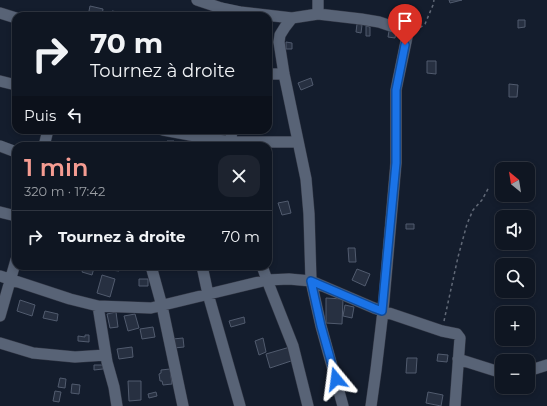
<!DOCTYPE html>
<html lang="fr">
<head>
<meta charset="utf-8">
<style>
	:root { --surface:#0f1622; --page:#1d232f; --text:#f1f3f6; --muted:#9b9fa5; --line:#2f3540; --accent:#f59c92 }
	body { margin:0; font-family:Montserrat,sans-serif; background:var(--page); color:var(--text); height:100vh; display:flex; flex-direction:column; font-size:15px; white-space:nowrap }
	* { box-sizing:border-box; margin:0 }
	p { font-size:13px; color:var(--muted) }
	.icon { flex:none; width:22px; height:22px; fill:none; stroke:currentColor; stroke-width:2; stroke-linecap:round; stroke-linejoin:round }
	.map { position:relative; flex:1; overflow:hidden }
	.sheet { position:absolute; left:12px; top:142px; width:260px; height:128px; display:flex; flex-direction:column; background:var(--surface); border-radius:12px; box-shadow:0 2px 6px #0003,0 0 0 1px var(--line) }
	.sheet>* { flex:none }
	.guide { position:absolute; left:12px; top:12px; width:260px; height:122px; border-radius:12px; box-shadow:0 2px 6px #0003,0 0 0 1px var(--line); background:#0f1622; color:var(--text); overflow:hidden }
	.needle { width:26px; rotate:330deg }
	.tools { position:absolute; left:495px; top:162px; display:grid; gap:8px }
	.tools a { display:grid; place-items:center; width:40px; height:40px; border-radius:8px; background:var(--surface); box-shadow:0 2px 6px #0003,0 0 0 1px var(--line); font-size:20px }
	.pin { position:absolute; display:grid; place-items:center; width:34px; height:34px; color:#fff; margin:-41px -17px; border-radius:50% 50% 50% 0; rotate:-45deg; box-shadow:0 0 4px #0007 }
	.pin .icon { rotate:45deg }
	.me { position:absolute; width:44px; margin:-22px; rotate:344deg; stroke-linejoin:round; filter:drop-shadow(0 0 3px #0008) }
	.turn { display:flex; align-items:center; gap:14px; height:84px; padding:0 12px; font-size:18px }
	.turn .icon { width:52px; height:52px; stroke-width:2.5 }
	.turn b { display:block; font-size:28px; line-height:34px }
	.then { display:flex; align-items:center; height:38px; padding:0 12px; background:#0003; gap:8px; font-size:15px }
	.round { display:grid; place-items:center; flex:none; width:42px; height:42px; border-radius:12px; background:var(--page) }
	.overview { display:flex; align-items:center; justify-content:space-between; height:68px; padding:0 12px }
	h1 { font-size:24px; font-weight:600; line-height:30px; color:var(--accent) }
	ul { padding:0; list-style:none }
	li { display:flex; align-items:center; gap:12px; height:52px; padding:0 12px; border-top:1px solid var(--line) }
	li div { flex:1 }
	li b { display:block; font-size:15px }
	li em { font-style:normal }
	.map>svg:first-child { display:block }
</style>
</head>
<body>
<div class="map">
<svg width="547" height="406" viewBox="0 0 547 406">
	<rect width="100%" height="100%" fill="#141d2d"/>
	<path fill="#273041" stroke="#515b6e" d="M449 0H462L450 3Z
		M90 6 103 9 102 16H88Z
		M112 11 123 13 122 16H112Z
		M391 19 398 20 395 38 388 37Z
		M518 20H525V27L518 28Z
		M357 24 362 25 361 33 356 32Z
		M366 26 370 27V36H366Z
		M286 42 292 43V49H286Z
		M427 61H436V74L427 73Z
		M311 78 313 85 301 90 298 83Z
		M509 84 518 85 517 97H509Z
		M268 86H270V94H268Z
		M167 141H174L173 146H166Z
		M109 142 118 144V146H108Z
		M288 201 291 213 282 215 278 203Z
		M406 224H414V229H406Z
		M348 248H355L356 262H349Z
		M84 266 94 268 92 275 82 272Z
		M103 266H119V271L103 269Z
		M357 269 370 274 365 286 352 280Z
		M102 275 115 279 110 297 97 293Z
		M139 279H148V286H139Z
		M326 298 343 299 342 324 326 323Z
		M20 300 35 305 32 316 17 311Z
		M345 305 354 307 352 318 343 316Z
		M45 311 58 314 57 321 43 318Z
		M116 312 118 327 110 328 107 314Z
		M135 314 139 328 128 331 124 316Z
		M244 317 245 323 231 327 229 321Z
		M153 327 155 337 142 339 140 329Z
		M85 335H89V342L78 341V336L85 337Z
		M183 338 184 347 174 348 173 339Z
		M263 338 266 352 259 355 255 341Z
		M132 347 133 357 119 359 117 349Z
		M290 347 294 360 270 368 266 354Z
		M438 354 448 355 447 362 437 361Z
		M407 358H417L416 373H406Z
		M94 365H103V369L94 370Z
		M170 369 172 384 163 385 162 381H160L159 374 161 373V370Z
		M60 378 66 379 65 388 58 387Z
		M128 381H141V400L129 401Z
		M72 384 80 385 79 394 71 393Z
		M55 391 61 392 59 402 53 401Z
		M156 392 157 396 149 398 148 394Z
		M428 392 443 395 441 406 426 403Z"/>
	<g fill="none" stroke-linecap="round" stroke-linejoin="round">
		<defs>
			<path id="minor" d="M197 0 221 8 240 12 292 18 285 27 280 35 279 42 284 74 306 179 309 214 311 281 321 326 343 406
				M0 13 16 18
				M318 14V0
				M292 18 318 14 361 19 379 22 394 27 401 30 407 37 398 80 396 90V163L383 311 376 370 371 406
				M268 74H284
				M0 81 16 85
				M163 130 217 140 231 142H298
				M231 130 232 146
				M0 146 16 152
				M44 146 48 130
				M0 212 16 216
				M151 266 162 306 183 406
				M202 266 208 294 240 406
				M262 266 267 280 293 346 308 406
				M0 276 70 299 98 306 151 308 267 280 289 279 311 281 374 308 442 331 457 334 460 338 455 406
				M98 306 107 362 114 387 117 406
				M0 316 16 260
				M0 343 33 353 75 357 106 355
				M458 359 496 371H502
				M528 371 547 365"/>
		</defs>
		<use href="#minor" stroke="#333846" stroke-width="12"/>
		<path stroke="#616977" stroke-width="1.5" stroke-dasharray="3 3" stroke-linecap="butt" d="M415 31 425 24 433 5 434 0
			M444 321 458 257 467 224 473 210 482 200 489 187"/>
		<use href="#minor" stroke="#586376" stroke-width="11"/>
	</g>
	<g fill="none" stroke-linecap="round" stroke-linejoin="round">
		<defs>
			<path id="route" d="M336 379 321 326 311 281 374 308 382 311 396 163V90L405 45"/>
		</defs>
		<use href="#route" stroke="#114b97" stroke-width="10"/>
		<use href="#route" stroke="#1a73e8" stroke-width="7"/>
	</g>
</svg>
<div class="tools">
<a><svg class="needle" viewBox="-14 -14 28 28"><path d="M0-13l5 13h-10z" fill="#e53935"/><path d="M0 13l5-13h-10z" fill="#9b9fa5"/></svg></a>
<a><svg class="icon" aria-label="sound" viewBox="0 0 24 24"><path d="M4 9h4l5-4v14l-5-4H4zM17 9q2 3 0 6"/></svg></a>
<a><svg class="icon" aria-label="search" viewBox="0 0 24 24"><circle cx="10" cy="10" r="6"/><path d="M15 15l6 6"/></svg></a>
<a>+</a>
<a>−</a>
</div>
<div class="pin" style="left:405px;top:45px;background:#d93025"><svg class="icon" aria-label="arrive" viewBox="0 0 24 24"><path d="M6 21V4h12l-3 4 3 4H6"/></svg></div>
<svg class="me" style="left:336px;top:379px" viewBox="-20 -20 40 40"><path d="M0-17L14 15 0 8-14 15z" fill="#1a73e8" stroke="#fff" stroke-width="4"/></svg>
<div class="guide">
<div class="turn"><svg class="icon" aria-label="right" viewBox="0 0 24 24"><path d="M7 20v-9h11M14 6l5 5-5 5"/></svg><div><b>70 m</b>Tournez à droite</div></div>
<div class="then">Puis<svg class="icon" aria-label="left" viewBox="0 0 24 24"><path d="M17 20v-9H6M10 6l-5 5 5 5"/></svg></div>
</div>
<section class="sheet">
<div class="overview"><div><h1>1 min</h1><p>320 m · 17:42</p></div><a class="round"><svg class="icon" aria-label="close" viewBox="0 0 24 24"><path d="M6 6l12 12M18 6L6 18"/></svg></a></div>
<ul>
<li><svg class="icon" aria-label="right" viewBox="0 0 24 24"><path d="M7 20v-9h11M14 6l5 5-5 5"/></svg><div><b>Tournez à droite</b></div><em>70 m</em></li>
</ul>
</section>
</div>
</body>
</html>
